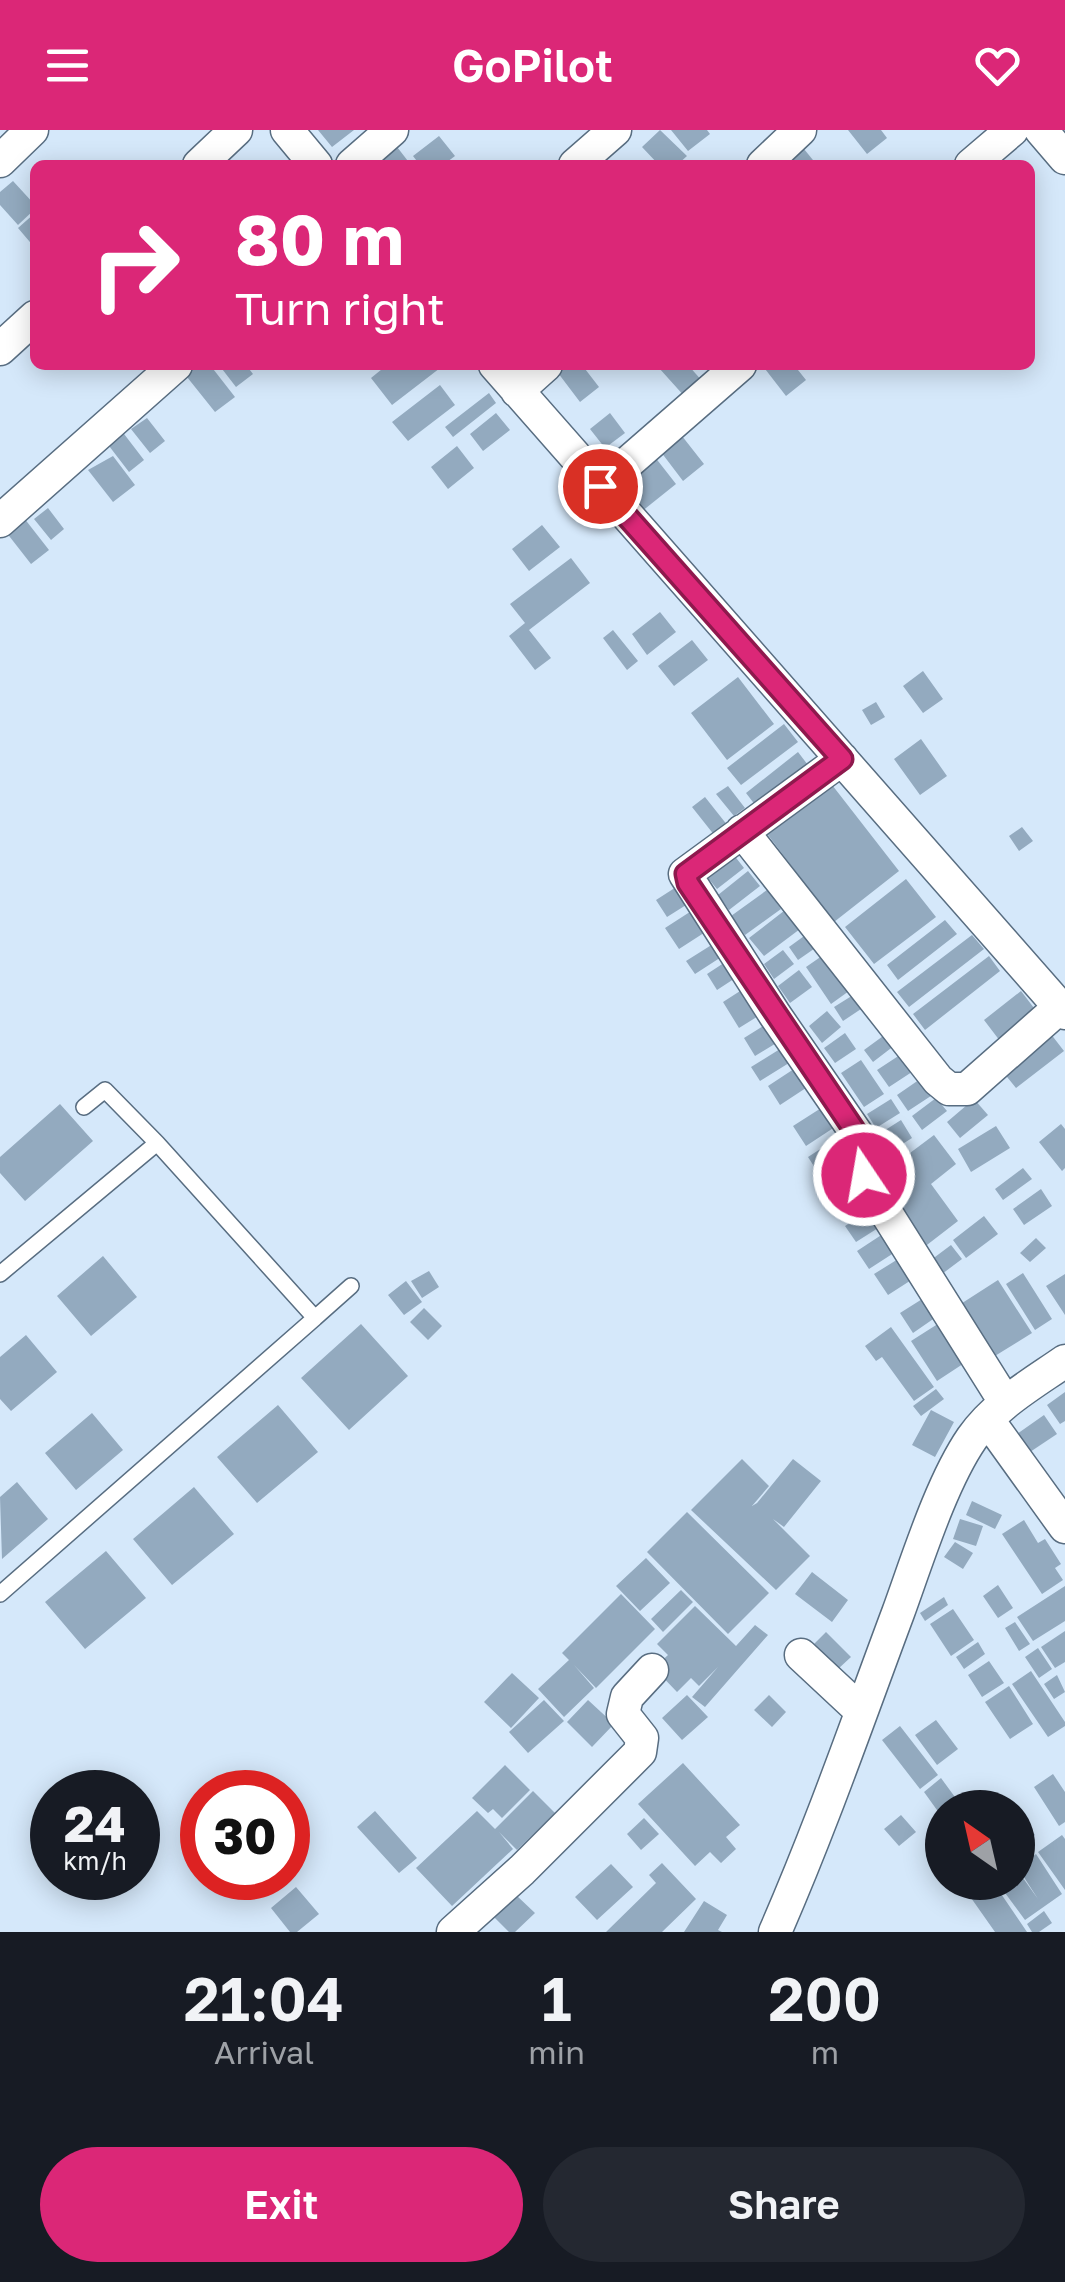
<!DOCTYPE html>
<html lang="en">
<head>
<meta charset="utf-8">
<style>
	:root { --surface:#171b24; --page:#242831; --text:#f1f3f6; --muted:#9ea1a6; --accent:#db2777 }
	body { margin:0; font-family:"Golos Text",sans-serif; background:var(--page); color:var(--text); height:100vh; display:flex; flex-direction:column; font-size:38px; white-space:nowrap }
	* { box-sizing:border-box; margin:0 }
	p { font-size:32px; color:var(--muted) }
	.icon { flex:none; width:55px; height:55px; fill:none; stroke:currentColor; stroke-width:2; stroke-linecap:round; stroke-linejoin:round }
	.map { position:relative; height:1802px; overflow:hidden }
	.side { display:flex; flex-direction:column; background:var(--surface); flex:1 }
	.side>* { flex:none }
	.hud { position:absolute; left:30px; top:30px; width:1005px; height:210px; border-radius:15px; box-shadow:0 5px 25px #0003; background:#db2777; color:#fff; overflow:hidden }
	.needle { width:65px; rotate:326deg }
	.controls { position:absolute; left:925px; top:1660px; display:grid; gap:20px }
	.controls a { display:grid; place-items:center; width:110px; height:110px; border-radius:50%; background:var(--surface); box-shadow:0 5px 25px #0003; font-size:50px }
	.speed { position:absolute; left:30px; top:1640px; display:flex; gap:20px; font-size:50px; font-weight:700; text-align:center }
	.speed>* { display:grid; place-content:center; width:130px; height:130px; border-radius:50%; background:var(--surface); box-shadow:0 5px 25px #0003; line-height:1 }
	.speed small { font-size:25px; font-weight:400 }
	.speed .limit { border:15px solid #d22; background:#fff; color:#111 }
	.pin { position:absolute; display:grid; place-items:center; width:85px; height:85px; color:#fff; margin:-42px; border:5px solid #fff; border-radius:50%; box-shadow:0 2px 10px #0007 }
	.me { position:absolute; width:110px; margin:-55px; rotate:348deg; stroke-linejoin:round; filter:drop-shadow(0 0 8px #0008) }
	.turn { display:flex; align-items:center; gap:35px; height:210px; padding:0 40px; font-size:45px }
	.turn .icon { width:130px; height:130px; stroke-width:2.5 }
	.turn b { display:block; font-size:70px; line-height:85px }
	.eta { display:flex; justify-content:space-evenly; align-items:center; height:170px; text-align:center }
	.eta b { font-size:60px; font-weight:600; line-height:70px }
	.action { display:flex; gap:20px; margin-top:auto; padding:20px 40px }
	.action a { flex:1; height:115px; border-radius:60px; background:var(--accent); color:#fff; font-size:40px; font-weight:600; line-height:115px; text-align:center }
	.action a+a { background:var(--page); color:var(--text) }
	header { display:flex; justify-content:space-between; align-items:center; height:130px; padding:0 40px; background:var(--accent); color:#fff; font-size:45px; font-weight:600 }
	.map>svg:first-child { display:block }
</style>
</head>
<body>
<header><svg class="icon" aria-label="menu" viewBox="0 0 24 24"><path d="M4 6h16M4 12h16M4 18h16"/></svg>GoPilot<svg class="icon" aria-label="heart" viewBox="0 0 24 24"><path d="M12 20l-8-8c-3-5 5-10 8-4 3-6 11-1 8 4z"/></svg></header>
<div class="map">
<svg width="1065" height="1802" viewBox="0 0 1065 1802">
	<rect width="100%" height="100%" fill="#d5e8fa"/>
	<path fill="#93aabf" d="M318 0H354L332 17Z
		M660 0 687 26 677 35H659L642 17Z
		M671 0H707L710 4 688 21Z
		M848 0H881L887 8 867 24Z
		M439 6 455 26 443 35H420L413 26Z
		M394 13 411 35H366Z
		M804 19 817 35H784Z
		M13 51 35 75V79L18 95 0 75V62Z
		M35 83V118L18 98Z
		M191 235H210L235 267 215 282 183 242Z
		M219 235H246L253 244 236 257Z
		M387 235H444L392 275 371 248Z
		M552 235H582L599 257 580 272Z
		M663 235H688L703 252 686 268 659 238Z
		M762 235H794L806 250 786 266Z
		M440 255 455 275 408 311 392 292Z
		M489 263 496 273 453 307 445 297Z
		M496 283 510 300 483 321 470 304Z
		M610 283 625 303 605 318 590 299Z
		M147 288 165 311 150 323 131 299Z
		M121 300 144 330 129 342 106 312Z
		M682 306 704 334 683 351 661 322Z
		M457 316 474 338 448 359 431 337Z
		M651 322 676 354 636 386 611 354Z
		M113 326 135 355 113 372 88 340Z
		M48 378 64 399 51 410 34 389Z
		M24 388 49 420 31 434 6 402Z
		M542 395 560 417 529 441 512 419Z
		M571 428 590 453 529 500 551 528 535 540 509 506 525 493 510 474Z
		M660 482 676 502 647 525 632 504Z
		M613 500 638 531 627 540 603 508Z
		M692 510 708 530 674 556 658 536Z
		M923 541 943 569 923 583 903 556Z
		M738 547 774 594 727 630 691 583Z
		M876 572 885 587 871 595 862 580Z
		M784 594 798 612 741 655 727 638Z
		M921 609 947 646 920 665 894 629Z
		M798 622 811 639 759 680 746 663Z
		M829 651 899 741 834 792 765 701Z
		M728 656 745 678 734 686 716 664Z
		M705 667 728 696 715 706 692 677Z
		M1022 697 1033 711 1019 721 1009 706Z
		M730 720 744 738 717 759 703 742Z
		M748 741 760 756 729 780 718 765Z
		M906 749 936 787 874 834 845 797Z
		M684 752 694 770 667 787 656 770Z
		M767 760 781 779 745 805 731 786Z
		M789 777 804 796 764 826 749 808Z
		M696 778 710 799 679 819 665 798Z
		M945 790 957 804 898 850 887 835Z
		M811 801 821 814 798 830 789 817Z
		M972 805 984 819 909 877 897 862Z
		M721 809 729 822 695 844 686 831Z
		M832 819 856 856 831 874 806 837Z
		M783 820 794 834 774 849 764 834Z
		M989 826 1000 841 925 900 913 884Z
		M733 827 743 843 717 860 707 844Z
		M799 840 812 857 790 873 778 856Z
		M751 854 768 880 739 898 723 872Z
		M1021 861 1037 882 1000 911 984 890Z
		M858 862 867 875 843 891 834 877Z
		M827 881 841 897 822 913 809 896Z
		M771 891 783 909 755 926 744 908Z
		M1047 899 1064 921 1016 958 999 937Z
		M890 901 899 912 873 932 864 920Z
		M845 903 856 919 835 933 824 918Z
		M788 914 797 928 760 951 751 937Z
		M906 921 918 938 889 957 877 940Z
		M861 930 884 964 864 977 841 943Z
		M800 935 812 954 780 975 768 956Z
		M926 945 937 962 908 981 897 965Z
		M936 968 947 981 922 1000 912 986Z
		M891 969 900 983 876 998 867 984Z
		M974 969 988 985 960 1008 947 992Z
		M829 973 841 993 806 1016 793 996Z
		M60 974 93 1011 25 1071 0 1043V1027Z
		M901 990 912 1008 890 1022 879 1004Z
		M1061 994 1065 999V1038L1062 1041 1039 1012Z
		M996 996 1010 1018 971 1042 958 1019Z
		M845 1003 854 1017 817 1041 808 1027Z
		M934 1005 956 1034 931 1054 958 1091 923 1118 891 1075 908 1062 890 1038Z
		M847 1032 854 1043 824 1062 817 1051Z
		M1023 1038 1032 1049 1003 1070 995 1059Z
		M858 1052 870 1071 840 1090 828 1071Z
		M1041 1059 1052 1076 1024 1095 1013 1079Z
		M875 1077 886 1093 856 1112 845 1096Z
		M984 1086 998 1104 966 1128 953 1110Z
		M892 1098 903 1117 869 1139 857 1121Z
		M1036 1108 1046 1118 1030 1132 1020 1123Z
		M951 1115 962 1129 942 1144 931 1130Z
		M103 1126 137 1167 91 1206 57 1166Z
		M903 1126 916 1147 888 1165 874 1144Z
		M429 1141 439 1157 422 1168 411 1151Z
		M1023 1143 1052 1189 1035 1200 1006 1154Z
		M1065 1144V1185L1046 1156Z
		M998 1150 1032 1203 990 1229 956 1177Z
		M406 1151 422 1172 404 1185 388 1165Z
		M927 1166 939 1185 913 1203 900 1183Z
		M424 1178 442 1196 428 1210 410 1192Z
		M944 1190 969 1230 937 1251 911 1211Z
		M361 1194 408 1246 349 1300 301 1248Z
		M891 1197 934 1257 914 1271 882 1227 876 1231 865 1216Z
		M26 1205 57 1242 11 1281 0 1269V1227Z
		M936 1259 944 1269 921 1286 913 1276Z
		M1065 1262V1291L1060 1294 1047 1275Z
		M278 1275 318 1322 257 1373 217 1327Z
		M931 1280 954 1292 935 1327 912 1315Z
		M92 1283 123 1320 76 1360 45 1323Z
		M1044 1285 1057 1304 1030 1322 1017 1304Z
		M742 1329 769 1356 752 1376 757 1373 793 1329 821 1351 784 1397 773 1389 810 1426 776 1460 691 1380Z
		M17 1352 48 1389 2 1429 0 1367Z
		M194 1357 234 1404 172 1455 133 1409Z
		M972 1371 1002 1385 995 1399 966 1385Z
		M687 1382 769 1463 728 1504 647 1422Z
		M960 1389 983 1396 976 1416 953 1409Z
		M1024 1390 1038 1413 1045 1409 1061 1434 1055 1438 1063 1450 1042 1464 1002 1404Z
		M955 1412 973 1423 963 1439 944 1427Z
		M106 1421 146 1468 85 1519 45 1472Z
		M646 1428 670 1453 640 1481 616 1456Z
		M812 1442 848 1470 832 1492 795 1464Z
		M998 1455 1013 1478 998 1488 983 1466Z
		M1065 1456V1491L1033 1511 1017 1487Z
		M681 1460 693 1472 663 1502 651 1489Z
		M621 1464 655 1499 596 1558 574 1535 594 1558 564 1587 538 1559 569 1530 562 1523Z
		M944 1467 948 1475 925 1491 920 1483Z
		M695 1476 736 1516 755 1495 768 1505 705 1577 692 1567 718 1537 699 1556 691 1548 677 1562 654 1538 668 1525 657 1514Z
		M953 1479 974 1510 951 1526 930 1494Z
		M1015 1492 1030 1514 1019 1521 1005 1498Z
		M1065 1501V1532L1055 1538 1041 1517Z
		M826 1502 851 1527 838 1539 814 1514Z
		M978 1512 985 1524 964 1539 956 1527Z
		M1038 1518 1052 1539 1039 1548 1025 1527Z
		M989 1531 1004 1553 982 1567 968 1545Z
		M1031 1541 1065 1592V1596L1048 1607 1012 1554Z
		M512 1543 539 1568 511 1598 484 1572Z
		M1057 1545 1065 1562 1054 1569 1044 1554Z
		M1009 1556 1033 1594 1010 1609 985 1572Z
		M687 1565 708 1587 682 1610 662 1588Z
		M769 1565 786 1582 772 1597 754 1580Z
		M544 1570 564 1591 528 1623 509 1602Z
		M588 1570 614 1594 592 1617 567 1592Z
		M936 1590 958 1619 937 1635 915 1605Z
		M900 1596 938 1645 920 1659 882 1610Z
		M683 1633 740 1695 726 1707 736 1719 721 1733 710 1722 695 1736 638 1674Z
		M505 1635 530 1660 502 1688 493 1679 488 1683 472 1668Z
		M1053 1644 1065 1662V1692L1059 1696 1034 1657Z
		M941 1648 960 1674 955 1678H942V1687L924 1662Z
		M533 1661 555 1683 517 1720 499 1702 513 1719 452 1776 416 1738 477 1681 495 1699Z
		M1018 1680 1035 1705 1018 1718Z
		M375 1681 417 1728 399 1743 357 1697Z
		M901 1685 916 1702 899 1716 884 1699Z
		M644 1688 659 1704 641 1720 627 1704Z
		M1062 1705 1065 1709V1760L1038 1722Z
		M1036 1724 1062 1764 1025 1790 997 1752H1018V1741L1038 1769 1018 1738Z
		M662 1733 696 1769 662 1802H606L656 1753 649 1745Z
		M611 1734 633 1757 597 1790 575 1767Z
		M987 1752H993L1027 1802H995L969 1765Z
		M296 1757 319 1784 297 1802H290L271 1778Z
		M516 1765 535 1783 515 1802H509L494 1787Z
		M704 1771 727 1785 718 1800 722 1802H684Z
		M1044 1781 1052 1793 1039 1802H1032L1027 1794Z"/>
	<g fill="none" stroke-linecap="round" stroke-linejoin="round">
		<defs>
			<path id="service" d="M0 1144 157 1013
				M315 1188 351 1156
				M0 1464 315 1188 157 1013 105 960 84 977"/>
			<path id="minor" d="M287 0 316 35
				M1041 0 1065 28
				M0 31 32 0
				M199 35 236 0
				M352 35 392 0
				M575 35 615 0
				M763 35 800 0
				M971 35 1012 0
				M0 219 35 187
				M495 235 1065 883
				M517 261 546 235
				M601 356 740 235
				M0 391 176 235
				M842 629 685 744 775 885 861 1010 870 1025 864 1045 870 1057 1005 1272
				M742 701 938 950 949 959H967L1060 877
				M988 1290 1065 1397
				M801 1525 861 1581
				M453 1802 522 1740 640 1622 642 1608 623 1584 627 1567 652 1540
				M775 1802C821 1697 858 1590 898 1483 917 1431 941 1353 972 1308 996 1274 1032 1254 1065 1231"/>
		</defs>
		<use href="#service" stroke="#586d81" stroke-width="18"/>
		<use href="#minor" stroke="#586d81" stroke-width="35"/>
		<use href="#service" stroke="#fff" stroke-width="15"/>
		<use href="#minor" stroke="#fff" stroke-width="32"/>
	</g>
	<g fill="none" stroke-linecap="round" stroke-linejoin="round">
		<defs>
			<path id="route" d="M600 356 842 629 686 744 688 753 861 1010 870 1025 864 1045"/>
		</defs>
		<use href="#route" stroke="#8e194d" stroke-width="25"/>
		<use href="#route" stroke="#db2777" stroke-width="18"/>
	</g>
</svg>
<div class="controls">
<a><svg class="needle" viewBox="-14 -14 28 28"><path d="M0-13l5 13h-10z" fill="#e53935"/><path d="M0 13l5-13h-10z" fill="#9ea1a6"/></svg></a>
</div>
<div class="speed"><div>24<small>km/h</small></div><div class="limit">30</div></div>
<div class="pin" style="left:600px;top:356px;background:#d93025"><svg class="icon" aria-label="arrive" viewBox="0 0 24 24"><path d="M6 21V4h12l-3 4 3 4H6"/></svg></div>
<svg class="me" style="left:864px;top:1045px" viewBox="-20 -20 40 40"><circle r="17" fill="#db2777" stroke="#fff" stroke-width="3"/><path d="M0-11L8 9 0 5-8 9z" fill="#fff"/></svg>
<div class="hud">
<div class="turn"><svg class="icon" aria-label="right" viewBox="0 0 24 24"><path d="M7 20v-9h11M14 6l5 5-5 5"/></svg><div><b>80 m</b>Turn right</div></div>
</div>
</div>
<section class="side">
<div class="eta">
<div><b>21:04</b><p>Arrival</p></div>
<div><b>1</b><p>min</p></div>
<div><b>200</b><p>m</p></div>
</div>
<div class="action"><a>Exit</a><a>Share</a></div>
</section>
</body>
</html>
